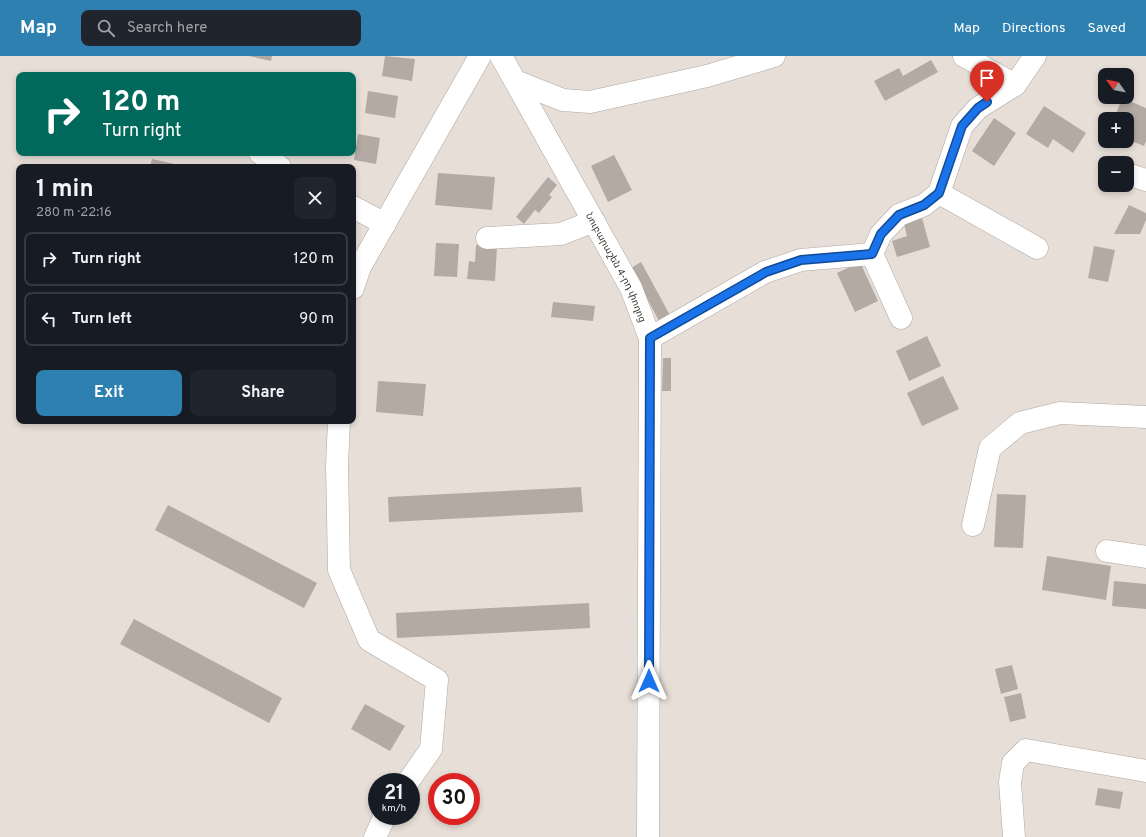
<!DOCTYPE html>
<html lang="en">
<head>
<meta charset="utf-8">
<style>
	:root { --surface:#171b24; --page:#20242c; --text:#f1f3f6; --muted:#9ea1a6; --line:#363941; --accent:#2e80b1 }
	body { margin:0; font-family:Overpass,"Noto Sans Armenian",sans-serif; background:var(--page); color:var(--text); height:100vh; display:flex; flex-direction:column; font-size:15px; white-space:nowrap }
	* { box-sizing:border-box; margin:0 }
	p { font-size:13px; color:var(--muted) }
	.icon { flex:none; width:22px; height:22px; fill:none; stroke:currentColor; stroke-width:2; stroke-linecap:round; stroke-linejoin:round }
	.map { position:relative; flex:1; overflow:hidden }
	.drawer { position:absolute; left:16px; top:108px; width:340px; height:260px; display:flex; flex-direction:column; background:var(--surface); border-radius:8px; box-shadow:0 2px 6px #0003 }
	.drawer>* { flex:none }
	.banner { position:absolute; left:16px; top:16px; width:340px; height:84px; border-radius:8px; box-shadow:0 2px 6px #0003; background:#00695c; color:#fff; overflow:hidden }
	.needle { width:26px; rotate:303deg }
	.fabs { position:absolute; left:1098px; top:12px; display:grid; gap:8px }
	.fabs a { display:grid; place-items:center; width:36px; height:36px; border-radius:8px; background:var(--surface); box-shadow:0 2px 6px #0003; font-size:20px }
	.speed { position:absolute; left:368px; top:717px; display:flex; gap:8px; font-size:20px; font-weight:700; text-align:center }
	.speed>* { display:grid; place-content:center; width:52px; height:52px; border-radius:50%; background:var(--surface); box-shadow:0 2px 6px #0003; line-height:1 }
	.speed small { font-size:10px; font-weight:400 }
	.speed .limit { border:6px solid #d22; background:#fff; color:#111 }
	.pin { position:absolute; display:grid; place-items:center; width:34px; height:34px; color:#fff; margin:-41px -17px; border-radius:50% 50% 50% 0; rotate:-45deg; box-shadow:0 0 4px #0007 }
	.pin .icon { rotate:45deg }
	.me { position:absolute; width:44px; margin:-22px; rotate:0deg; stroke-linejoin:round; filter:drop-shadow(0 0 3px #0008) }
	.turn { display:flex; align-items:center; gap:14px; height:84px; padding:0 20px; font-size:18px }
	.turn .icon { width:52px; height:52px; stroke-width:2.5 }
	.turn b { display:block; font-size:28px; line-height:34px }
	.round { display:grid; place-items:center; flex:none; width:42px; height:42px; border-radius:8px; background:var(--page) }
	.summary { display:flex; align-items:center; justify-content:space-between; height:68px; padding:0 20px }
	h1 { font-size:24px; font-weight:700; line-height:30px }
	.button { display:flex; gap:8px; margin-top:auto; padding:8px 20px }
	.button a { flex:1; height:46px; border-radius:8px; background:var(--accent); color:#fff; font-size:16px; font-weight:700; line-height:46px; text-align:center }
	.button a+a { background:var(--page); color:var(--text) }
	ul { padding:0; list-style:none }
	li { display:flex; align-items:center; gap:12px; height:54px; margin:0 8px 6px; padding:0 12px; border:2px solid var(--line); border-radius:8px }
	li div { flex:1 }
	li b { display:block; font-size:15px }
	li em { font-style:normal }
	header { display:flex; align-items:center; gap:24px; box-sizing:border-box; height:56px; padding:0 20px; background:var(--accent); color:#fff }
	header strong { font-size:19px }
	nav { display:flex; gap:22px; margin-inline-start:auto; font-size:14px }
	.search { width:280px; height:36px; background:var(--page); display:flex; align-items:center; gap:10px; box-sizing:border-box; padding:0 14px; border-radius:8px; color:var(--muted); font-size:15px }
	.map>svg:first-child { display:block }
</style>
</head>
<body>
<header>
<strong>Map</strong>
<div class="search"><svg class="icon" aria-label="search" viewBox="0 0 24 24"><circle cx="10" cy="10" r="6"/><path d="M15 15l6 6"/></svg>Search here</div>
<nav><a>Map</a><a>Directions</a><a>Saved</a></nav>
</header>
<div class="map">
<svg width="1146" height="781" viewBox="0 0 1146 781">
	<rect width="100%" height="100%" fill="#e7ded7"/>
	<path fill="#b2aaa3" d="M249 0H272L271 5Z
		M385 0 415 3 412 25 382 20Z
		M931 4 938 16 885 45 874 25 899 12 903 20Z
		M368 35 398 40 395 62 365 57Z
		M1122 42 1146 52V85L1144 90 1127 83V63H1114Z
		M1044 50 1086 77 1073 97 1053 83 1048 92 1026 78Z
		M994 62 1016 77 994 110 972 95Z
		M358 78 380 82 376 108 354 104Z
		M614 99 632 134 608 146 591 110Z
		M152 103 179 109 178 111H150Z
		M438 117 495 121 492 154 435 149Z
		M548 121 557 129 549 139 552 141 539 157 535 154 524 168 516 161Z
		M1129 149 1146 157V164L1140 178H1114Z
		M922 162 930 191 897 201 892 185 907 180 904 168Z
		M436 187 459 188 457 221 434 220Z
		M476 189 497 190 495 225 467 223 469 205 475 206Z
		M1094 190 1115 194 1108 226 1088 222Z
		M641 206 671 261 660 267 631 212Z
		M860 206 878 245 855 256 837 217Z
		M553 246 595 250 593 265 551 261Z
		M927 280 941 310 909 325 896 295Z
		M663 302H671V335H662Z
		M943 320 959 353 922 370 907 337Z
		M378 325 426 328 423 360 376 356Z
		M581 431 583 456 389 466 388 441Z
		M997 438 1026 439 1023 492 994 491Z
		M168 449 317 527 304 552 155 474Z
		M1047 500 1111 510 1106 544 1042 534Z
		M1114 525 1146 528V553L1112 550Z
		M589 547 590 572 397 582 396 557Z
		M134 563 282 642 269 667 120 588Z
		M1012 609 1018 633 1001 638 995 613Z
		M1021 637 1026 662 1010 666 1004 641Z
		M365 648 405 670 390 695 351 673Z
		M1098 732 1123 736 1120 753 1095 749Z"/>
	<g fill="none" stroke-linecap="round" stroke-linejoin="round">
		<defs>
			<g id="minor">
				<path id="s1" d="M501 0 631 232 650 282 648 781"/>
				<path d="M964 0 1015 29"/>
				<path d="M515 25 563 44 590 46 707 20 774 0"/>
				<path d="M260 97 280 111"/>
				<path d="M1127 118 1146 124"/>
				<path d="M939 137 1037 192"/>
				<path d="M353 151 385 168"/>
				<path d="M487 182 561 178 594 165"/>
				<path d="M353 232 360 211 480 0"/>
				<path d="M901 262 872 198 881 178 899 159 924 149 939 137 962 70 978 52 1015 29 1035 0"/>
				<path d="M650 282 765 216 801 204 872 198"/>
				<path d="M339 365 337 409 339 514 369 584 437 624 431 693 408 726"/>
				<path d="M973 469 990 392 1020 367 1060 357 1146 361"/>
				<path d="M1107 495 1146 501"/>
				<path d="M375 781 385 760"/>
				<path d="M1014 781 1010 726 1013 707 1026 694 1146 715"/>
			</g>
		</defs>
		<use href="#minor" stroke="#b0a7a1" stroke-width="23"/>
		<use href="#minor" stroke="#fff" stroke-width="22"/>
	</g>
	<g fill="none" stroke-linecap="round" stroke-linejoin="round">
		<defs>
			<path id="route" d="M649 625 650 282 766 216 801 204 872 198 881 178 899 159 924 149 939 137 962 70 978 52 987 46"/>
		</defs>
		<use href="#route" stroke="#114b97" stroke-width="10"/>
		<use href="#route" stroke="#1a73e8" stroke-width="7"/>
	</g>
	<g text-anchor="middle" stroke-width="4" stroke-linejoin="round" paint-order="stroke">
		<g font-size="10" fill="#3a3734" stroke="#e7ded7">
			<text dy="4" stroke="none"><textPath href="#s1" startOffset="241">Նուբարաշեն 4-րդ փողոց</textPath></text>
		</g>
	</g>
</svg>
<div class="fabs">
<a><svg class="needle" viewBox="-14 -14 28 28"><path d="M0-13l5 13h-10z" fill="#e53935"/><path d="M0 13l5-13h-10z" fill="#9ea1a6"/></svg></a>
<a>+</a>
<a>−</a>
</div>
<div class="speed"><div>21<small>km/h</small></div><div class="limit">30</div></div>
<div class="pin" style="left:987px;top:46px;background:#d93025"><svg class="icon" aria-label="arrive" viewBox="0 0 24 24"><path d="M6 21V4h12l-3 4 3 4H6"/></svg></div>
<svg class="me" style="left:649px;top:625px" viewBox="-20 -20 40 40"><path d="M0-17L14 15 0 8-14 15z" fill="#1a73e8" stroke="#fff" stroke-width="4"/></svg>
<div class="banner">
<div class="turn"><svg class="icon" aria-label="right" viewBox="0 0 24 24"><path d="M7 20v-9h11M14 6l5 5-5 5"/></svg><div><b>120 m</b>Turn right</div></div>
</div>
<section class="drawer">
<div class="summary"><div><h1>1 min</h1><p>280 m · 22:16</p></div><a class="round"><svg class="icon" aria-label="close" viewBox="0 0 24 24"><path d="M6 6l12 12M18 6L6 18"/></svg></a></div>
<ul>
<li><svg class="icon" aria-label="right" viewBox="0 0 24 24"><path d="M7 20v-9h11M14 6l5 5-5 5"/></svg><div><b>Turn right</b></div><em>120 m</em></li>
<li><svg class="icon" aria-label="left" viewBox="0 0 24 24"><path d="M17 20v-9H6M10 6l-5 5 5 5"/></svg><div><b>Turn left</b></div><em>90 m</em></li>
</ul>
<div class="button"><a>Exit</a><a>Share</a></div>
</section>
</div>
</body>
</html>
